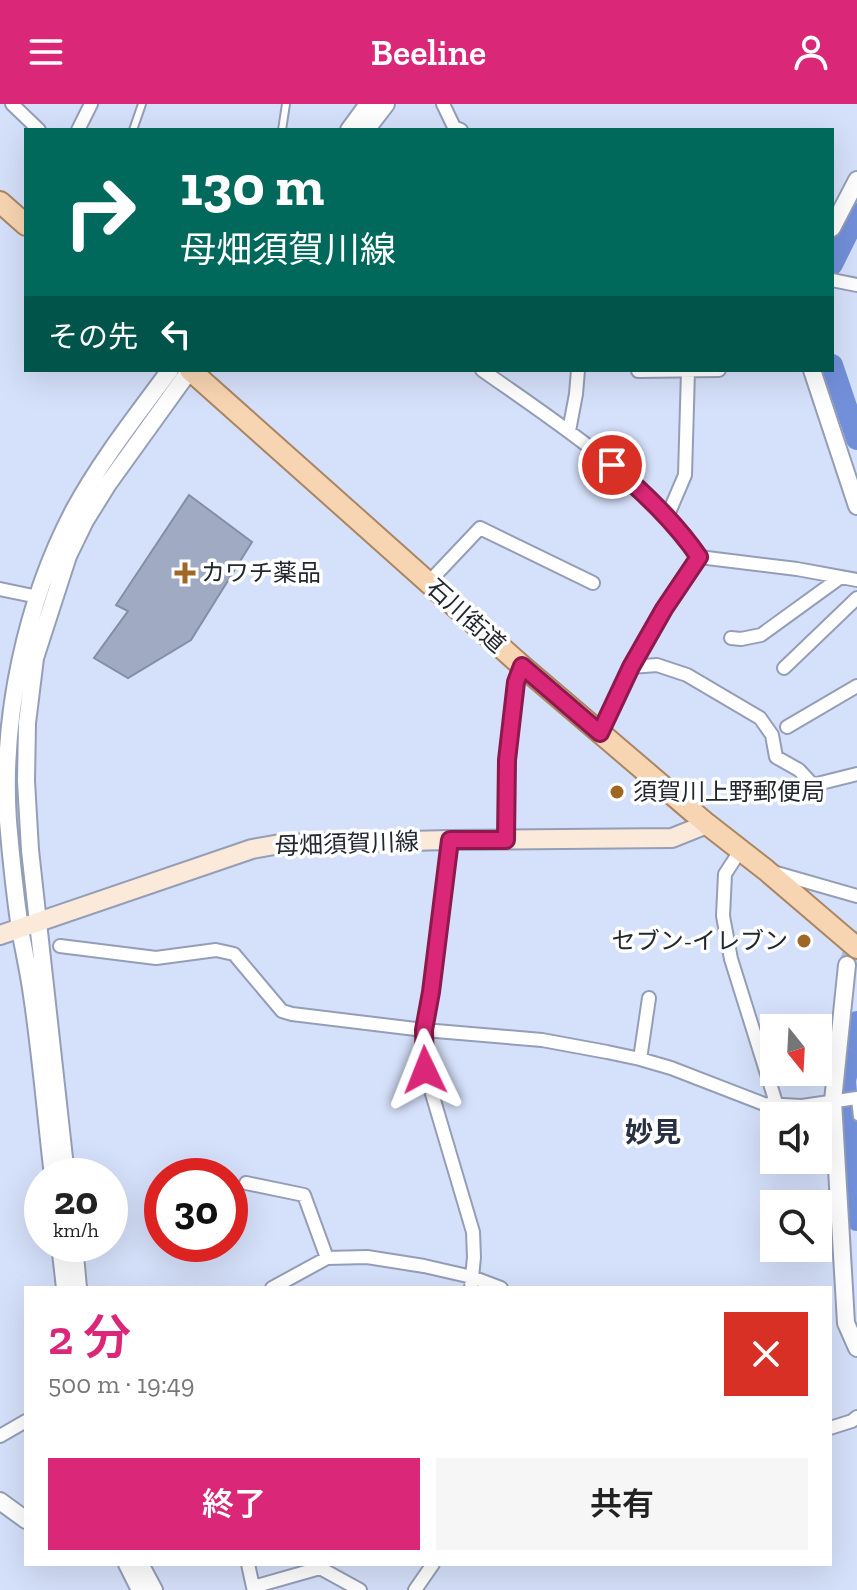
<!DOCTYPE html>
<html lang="ja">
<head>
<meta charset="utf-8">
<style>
	:root { --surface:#fff; --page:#f6f6f6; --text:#222; --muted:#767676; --accent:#db2777 }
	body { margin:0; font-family:"Zilla Slab","Noto Sans JP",serif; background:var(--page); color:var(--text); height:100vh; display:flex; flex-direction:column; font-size:30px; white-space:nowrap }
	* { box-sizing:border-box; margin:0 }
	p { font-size:26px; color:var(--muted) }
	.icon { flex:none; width:44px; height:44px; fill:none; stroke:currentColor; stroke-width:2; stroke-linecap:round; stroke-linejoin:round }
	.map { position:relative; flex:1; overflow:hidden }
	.details { position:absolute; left:24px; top:1182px; width:808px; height:280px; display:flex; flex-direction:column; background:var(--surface); border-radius:0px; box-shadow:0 8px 32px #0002 }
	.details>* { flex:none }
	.top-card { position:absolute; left:24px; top:24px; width:810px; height:244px; border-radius:0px; box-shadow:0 8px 32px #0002; background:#00695c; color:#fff; overflow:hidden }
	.needle { width:52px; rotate:162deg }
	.buttons { position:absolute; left:760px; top:910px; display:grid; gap:16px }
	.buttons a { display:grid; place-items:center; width:72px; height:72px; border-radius:0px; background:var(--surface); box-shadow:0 8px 32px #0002; font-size:40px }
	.speed { position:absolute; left:24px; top:1054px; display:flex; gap:16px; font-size:40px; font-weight:700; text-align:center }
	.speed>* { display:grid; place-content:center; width:104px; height:104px; border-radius:50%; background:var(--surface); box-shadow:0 8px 32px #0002; line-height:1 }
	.speed small { font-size:20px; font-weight:400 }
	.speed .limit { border:12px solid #d22; background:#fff; color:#111 }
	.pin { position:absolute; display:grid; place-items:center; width:68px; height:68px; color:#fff; margin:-34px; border:4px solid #fff; border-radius:50%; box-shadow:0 2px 8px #0007 }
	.me { position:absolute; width:88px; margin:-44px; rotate:358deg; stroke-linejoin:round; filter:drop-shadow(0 0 6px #0008) }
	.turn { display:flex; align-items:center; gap:28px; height:168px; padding:0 24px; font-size:36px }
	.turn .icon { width:104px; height:104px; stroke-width:2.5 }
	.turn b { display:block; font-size:56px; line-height:68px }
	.then { display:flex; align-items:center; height:76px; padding:0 24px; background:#0003; gap:16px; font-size:30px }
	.round { display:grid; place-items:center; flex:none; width:84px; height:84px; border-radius:0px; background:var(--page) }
	.head { display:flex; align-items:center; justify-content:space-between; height:136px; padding:0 24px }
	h1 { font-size:48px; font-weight:600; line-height:60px; color:var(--accent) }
	.cta { display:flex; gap:16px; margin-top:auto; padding:16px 24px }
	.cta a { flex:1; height:92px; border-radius:0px; background:var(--accent); color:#fff; font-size:32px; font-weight:600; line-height:92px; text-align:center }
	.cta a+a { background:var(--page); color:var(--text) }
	header { display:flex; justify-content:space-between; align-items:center; height:104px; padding:0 24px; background:var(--accent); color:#fff; font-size:36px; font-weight:600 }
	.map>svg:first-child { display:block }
</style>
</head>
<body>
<header><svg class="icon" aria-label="menu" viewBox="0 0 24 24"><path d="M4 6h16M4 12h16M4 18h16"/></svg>Beeline<svg class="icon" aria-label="person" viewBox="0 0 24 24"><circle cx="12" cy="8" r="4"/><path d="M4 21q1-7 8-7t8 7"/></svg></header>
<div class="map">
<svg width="857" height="1486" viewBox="0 0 857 1486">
	<rect width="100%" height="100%" fill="#d5e0fa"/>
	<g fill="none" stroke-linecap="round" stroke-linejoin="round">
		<path stroke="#728fda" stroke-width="22" d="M832 160 857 110
			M832 261 857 335
			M857 918 845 977 857 1116"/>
	</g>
	<path fill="#a0aac2" stroke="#848ea5" stroke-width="2" d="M189 391 252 438 191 536 128 574 94 554 128 507 116 501Z"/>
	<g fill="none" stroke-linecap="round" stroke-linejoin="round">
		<path stroke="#b1bbd2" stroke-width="16" stroke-dasharray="16 8" stroke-linecap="butt" d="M847 861 857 827"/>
		<defs>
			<path id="service" d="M133 26 142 0
				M282 26 286 0
				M855 995 857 1013"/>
			<path id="minor" d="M12 0 39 26
				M443 0 454 23 461 26
				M78 26 91 0
				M832 176 857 181
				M482 266C560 321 644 374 699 453L797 465 857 476
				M638 267 719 266
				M569 327 576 290 578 266
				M667 413 685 371 688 267
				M428 479 480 424 593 479
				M0 485 38 493
				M731 534 741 535 761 531 841 473
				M631 563 657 561 687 571 760 614 772 631 776 653 799 666 813 681 857 670
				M784 564 857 494
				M787 623 857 582
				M600 629 631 563 664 505 699 453
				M450 736 431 888 424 926 425 966 473 1128 474 1153 471 1184
				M506 736 507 656 516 578 522 562
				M740 747 725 770 723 812 731 855 777 1002
				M773 768 857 792
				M60 842 156 854 216 846 234 850 282 907 292 910 424 926 542 936 607 948 640 955 671 964 764 1000 802 1002 857 994
				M640 955 649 894
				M246 1079 304 1091 327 1154
				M272 1184 327 1154 367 1153 424 1162 472 1173 501 1184
				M830 1324 852 1317 857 1313
				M0 1332 26 1317
				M248 1460 253 1483 320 1464 360 1486
				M415 1486 433 1460"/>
			<path id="tertiary" d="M349 26 368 0
				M366 26 386 0
				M832 124 857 76
				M812 266 857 402
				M847 861 833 997 846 1219 857 1244
				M53 1072C46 1012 41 951 32 891 29 869 24 847 20 825 15 790 11 753 8 717 1 614 26 497 74 406 101 356 137 311 170 266
				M66 1072 30 746 26 677 27 619 35 554 68 452 85 417 108 380 190 266
				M60 1140 65 1184
				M74 1140 78 1184
				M0 1397 26 1416
				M127 1460 140 1486
				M140 1460 154 1486"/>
			<path id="secondary" d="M0 831 252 745 280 740 450 736 672 734 707 720"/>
			<path id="primary" d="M0 98 26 121
				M190 266 522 562 707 720 766 766 857 844"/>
		</defs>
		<use href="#service" stroke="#949eb6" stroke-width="10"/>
		<use href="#minor" stroke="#949eb6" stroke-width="16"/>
		<use href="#tertiary" stroke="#949eb6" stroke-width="20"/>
		<use href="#secondary" stroke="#949eb6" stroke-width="22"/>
		<use href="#primary" stroke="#aa8663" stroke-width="24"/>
		<use href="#service" stroke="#fff" stroke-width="6"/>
		<use href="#minor" stroke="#fff" stroke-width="12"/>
		<use href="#tertiary" stroke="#fff" stroke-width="16"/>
		<use href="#secondary" stroke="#fbead9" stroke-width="18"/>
		<use href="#primary" stroke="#f8d5b2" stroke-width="20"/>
	</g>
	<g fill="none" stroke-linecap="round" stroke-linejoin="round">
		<defs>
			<path id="route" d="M425 966 424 926 431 888 450 736H506L507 656 516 578 522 562 600 629 631 563 664 505 699 453C675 418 644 389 612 361"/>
		</defs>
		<use href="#route" stroke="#8e194d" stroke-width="20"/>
		<use href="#route" stroke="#db2777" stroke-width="14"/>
	</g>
	<g fill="#9f6624" stroke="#fff" stroke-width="3">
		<path d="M181 457h8v8h8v8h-8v8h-8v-8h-8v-8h8z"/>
		<circle cx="617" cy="688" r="8"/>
		<circle cx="804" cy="837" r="8"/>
	</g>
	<g text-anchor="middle" stroke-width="7" stroke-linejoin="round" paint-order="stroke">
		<g font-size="24" fill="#232730" stroke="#fff" text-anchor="start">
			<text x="201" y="477">カワチ薬品</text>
			<text x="633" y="696">須賀川上野郵便局</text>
			<text x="788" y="845" text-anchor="end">セブン-イレブン</text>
		</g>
		<g font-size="24" fill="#232730" stroke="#fff">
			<text transform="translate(466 512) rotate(42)" y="8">石川街道</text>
			<text transform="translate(347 740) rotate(-2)" y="8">母畑須賀川線</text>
		</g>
		<g font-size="28" font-weight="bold" fill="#283044" stroke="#fff">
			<text x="653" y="1038">妙見</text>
		</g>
	</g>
</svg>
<div class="buttons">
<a><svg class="needle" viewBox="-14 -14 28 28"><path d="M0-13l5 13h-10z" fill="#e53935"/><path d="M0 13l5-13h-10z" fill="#767676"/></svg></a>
<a><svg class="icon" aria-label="sound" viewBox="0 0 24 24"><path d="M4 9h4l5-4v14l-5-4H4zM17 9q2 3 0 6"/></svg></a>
<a><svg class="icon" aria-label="search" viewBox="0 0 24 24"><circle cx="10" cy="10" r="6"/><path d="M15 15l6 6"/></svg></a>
</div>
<div class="speed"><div>20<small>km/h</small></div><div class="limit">30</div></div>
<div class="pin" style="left:612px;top:361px;background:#d93025"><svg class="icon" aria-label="arrive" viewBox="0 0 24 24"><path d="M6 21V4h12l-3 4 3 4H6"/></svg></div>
<svg class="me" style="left:425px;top:966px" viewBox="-20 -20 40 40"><path d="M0-17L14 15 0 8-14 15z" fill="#db2777" stroke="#fff" stroke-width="4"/></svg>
<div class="top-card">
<div class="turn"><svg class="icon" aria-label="right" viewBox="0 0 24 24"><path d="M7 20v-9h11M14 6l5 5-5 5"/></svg><div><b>130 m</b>母畑須賀川線</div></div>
<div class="then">その先<svg class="icon" aria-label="left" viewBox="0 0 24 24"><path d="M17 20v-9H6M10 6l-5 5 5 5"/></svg></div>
</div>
<section class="details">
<div class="head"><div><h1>2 分</h1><p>500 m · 19:49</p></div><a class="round" style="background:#d93025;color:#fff"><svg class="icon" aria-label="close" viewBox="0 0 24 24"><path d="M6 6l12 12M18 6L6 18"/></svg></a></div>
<div class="cta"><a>終了</a><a>共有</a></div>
</section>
</div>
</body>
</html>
